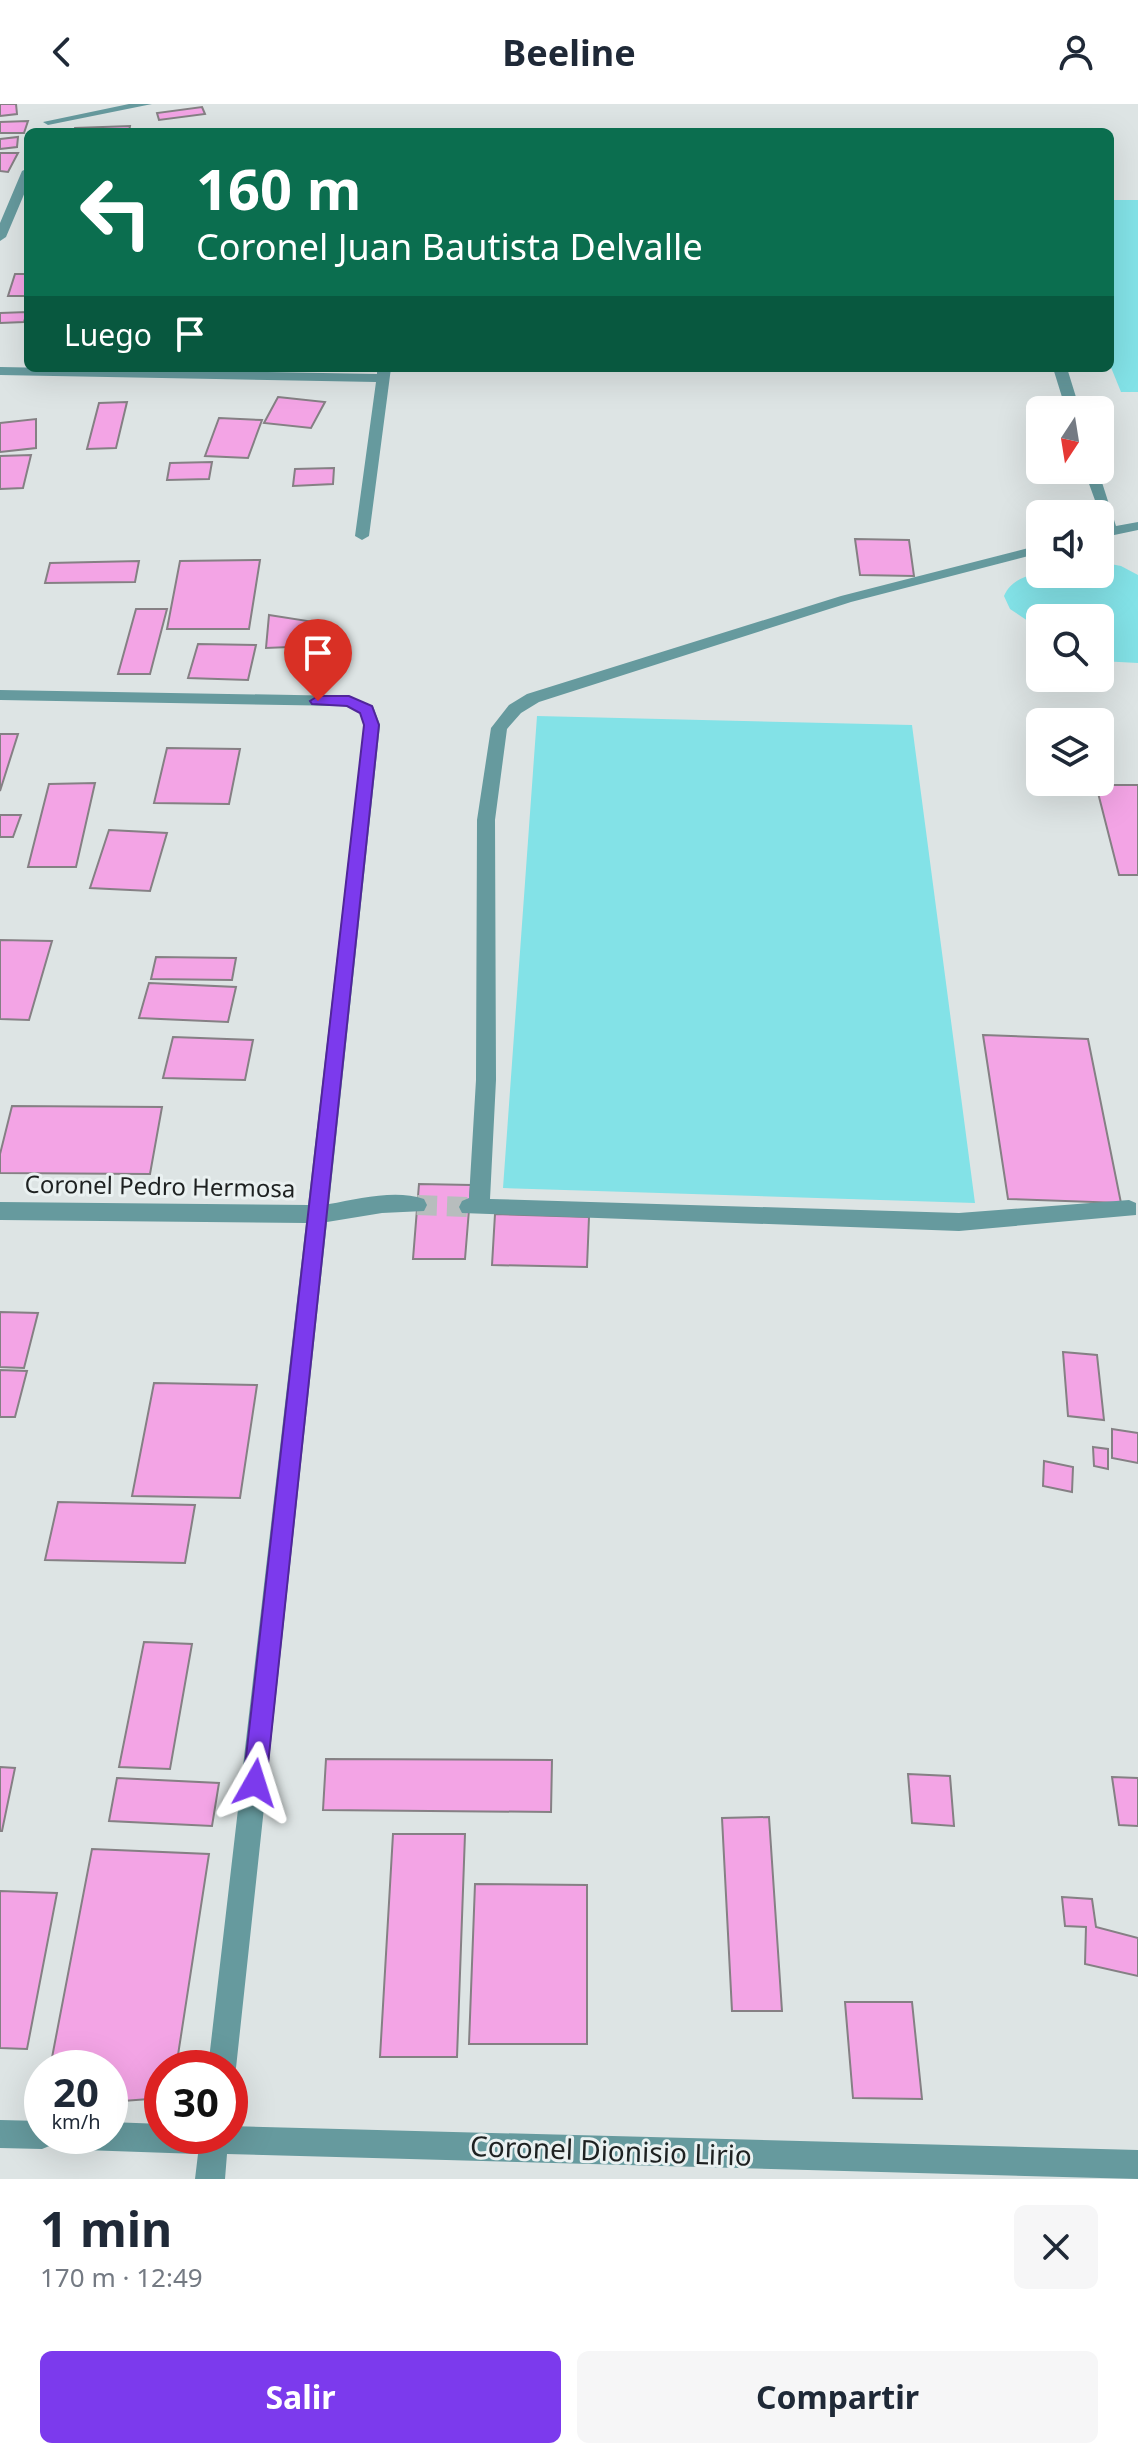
<!DOCTYPE html>
<html lang="es">
<head>
<meta charset="utf-8">
<style>
	:root { --surface:#fff; --page:#f6f6f7; --text:#1f2937; --muted:#747a83; --accent:#7c3aed }
	body { margin:0; font-family:"Noto Sans",sans-serif; background:var(--page); color:var(--text); height:100vh; display:flex; flex-direction:column; font-size:30px; white-space:nowrap }
	* { box-sizing:border-box; margin:0 }
	p { font-size:26px; color:var(--muted) }
	.icon { flex:none; width:44px; height:44px; fill:none; stroke:currentColor; stroke-width:2; stroke-linecap:round; stroke-linejoin:round }
	.map { position:relative; height:2075px; overflow:hidden }
	.details { display:flex; flex-direction:column; background:var(--surface); flex:1 }
	.details>* { flex:none }
	.guide { position:absolute; left:24px; top:24px; width:1090px; height:244px; border-radius:12px; box-shadow:0 8px 32px #0002; background:#0b6e4f; color:#fff; overflow:hidden }
	.needle { width:52px; rotate:192deg }
	.controls { position:absolute; left:1026px; top:292px; display:grid; gap:16px }
	.controls a { display:grid; place-items:center; width:88px; height:88px; border-radius:12px; background:var(--surface); box-shadow:0 8px 32px #0002; font-size:40px }
	.speed { position:absolute; left:24px; top:1946px; display:flex; gap:16px; font-size:40px; font-weight:700; text-align:center }
	.speed>* { display:grid; place-content:center; width:104px; height:104px; border-radius:50%; background:var(--surface); box-shadow:0 8px 32px #0002; line-height:1 }
	.speed small { font-size:20px; font-weight:400 }
	.speed .limit { border:12px solid #d22; background:#fff; color:#111 }
	.pin { position:absolute; display:grid; place-items:center; width:68px; height:68px; color:#fff; margin:-82px -34px; border-radius:50% 50% 50% 0; rotate:-45deg; box-shadow:0 0 8px #0007 }
	.pin .icon { rotate:45deg }
	.me { position:absolute; width:88px; margin:-44px; rotate:6deg; stroke-linejoin:round; filter:drop-shadow(0 0 6px #0008) }
	.turn { display:flex; align-items:center; gap:28px; height:168px; padding:0 40px; font-size:36px }
	.turn .icon { width:104px; height:104px; stroke-width:2.5 }
	.turn b { display:block; font-size:56px; line-height:68px }
	.then { display:flex; align-items:center; height:76px; padding:0 40px; background:#0003; gap:16px; font-size:30px }
	.round { display:grid; place-items:center; flex:none; width:84px; height:84px; border-radius:12px; background:var(--page) }
	.headline { display:flex; align-items:center; justify-content:space-between; height:136px; padding:0 40px }
	h1 { font-size:48px; font-weight:700; line-height:60px }
	.button { display:flex; gap:16px; margin-top:auto; padding:16px 40px }
	.button a { flex:1; height:92px; border-radius:12px; background:var(--accent); color:#fff; font-size:32px; font-weight:700; line-height:92px; text-align:center }
	.button a+a { background:var(--page); color:var(--text) }
	header { display:flex; justify-content:space-between; align-items:center; height:104px; padding:0 40px; background:var(--surface); font-size:36px; font-weight:700 }
	.map>svg:first-child { display:block }
</style>
</head>
<body>
<header><svg class="icon" aria-label="back" viewBox="0 0 24 24"><path d="M15 5l-7 7 7 7"/></svg>Beeline<svg class="icon" aria-label="person" viewBox="0 0 24 24"><circle cx="12" cy="8" r="4"/><path d="M4 21q1-7 8-7t8 7"/></svg></header>
<div class="map">
<svg width="1138" height="2075" viewBox="0 0 1138 2075">
	<rect width="100%" height="100%" fill="#dde4e4"/>
	<path fill="#83e2e7" d="M1110 96H1138V288H1121L1110 261Z
		M1100 458 1121 462 1138 471V559L1100 557V514H1040V525L1010 505 1004 492C1018 459 1071 470 1100 470Z
		M537 612 912 621 975 1099 503 1084Z"/>
	<path fill="#f3a4e5" stroke="#858084" stroke-width="2" d="M0 0H16L17 10 0 12Z
		M202 3 205 10 159 16 157 9Z
		M28 17 24 29H0V18Z
		M130 22 129 28H74L75 24Z
		M18 33 17 43 0 45V35Z
		M0 49H18L8 68 0 67Z
		M15 170H28V192H8Z
		M27 208 24 218 0 219V209Z
		M278 293 325 298 311 324 264 319Z
		M127 298 116 344 87 345 99 299Z
		M219 314 262 316 248 354 205 352Z
		M36 315V344L0 348V319Z
		M31 351 23 384 0 385V352Z
		M212 358 209 375 167 376 170 359Z
		M334 364 333 380 293 382 295 365Z
		M855 435 909 436 914 472 860 471Z
		M260 456 249 525H167L180 457Z
		M139 457 135 478 45 479 50 459Z
		M136 505H167L150 570H118Z
		M269 511 314 518 313 542 266 544Z
		M198 540 256 541 248 576 188 574Z
		M0 630H18L0 687Z
		M167 644 240 645 229 700 154 699Z
		M95 679 76 763H28L49 680Z
		M1096 681H1138V771H1119Z
		M0 711H21L13 733H0Z
		M109 726 167 729 150 787 90 784Z
		M0 836 52 837 29 916 0 915Z
		M156 853 236 854 232 876 151 875Z
		M149 879 236 883 228 918 139 914Z
		M983 931 1088 935 1121 1099 1008 1095Z
		M173 933 253 936 245 976 163 974Z
		M12 1002 162 1003 150 1070 0 1069V1050Z
		M419 1080 471 1081 465 1155H413Z
		M495 1110 589 1113 587 1163 492 1161Z
		M0 1208 38 1209 24 1264 0 1263Z
		M1063 1248 1097 1251 1104 1316 1068 1312Z
		M0 1266 27 1267 15 1313H0Z
		M154 1279 257 1281 240 1394 132 1392Z
		M1112 1325 1138 1329V1359L1112 1354Z
		M1093 1343 1108 1345V1365L1094 1362Z
		M1044 1357 1073 1363 1072 1388 1043 1382Z
		M58 1398 195 1401 185 1459 45 1456Z
		M144 1538 192 1540 170 1665 119 1663Z
		M326 1655 552 1656 551 1708 323 1706Z
		M0 1663 15 1664 2 1727H0Z
		M908 1670 950 1672 954 1722 912 1719Z
		M1112 1673 1138 1674V1722L1119 1721Z
		M117 1674 219 1679 212 1722 109 1717Z
		M769 1713 782 1907H732L722 1714Z
		M393 1730H465L457 1953H380Z
		M92 1745 209 1750 176 1964H162V1994L110 1998V1964H50Z
		M475 1780 587 1781V1940H469Z
		M0 1787 57 1789 27 1945 0 1944Z
		M1062 1793 1092 1795 1096 1823 1138 1834V1872L1085 1860 1086 1823 1065 1822Z
		M845 1898H912L922 1995 853 1994Z"/>
	<g fill="none" stroke-linecap="round" stroke-linejoin="round">
		<path stroke="#b7bdbd" stroke-width="20" stroke-dasharray="20 10" stroke-linecap="butt" d="M417 1101 469 1103"/>
		<path fill="#669a9e" fill-rule="evenodd" d="M129 0H152L48 21 43 18Z
			M28 64V81L6 133 0 137V119L22 67Z
			M0 263 377 270V264H391L369 432 362 436 355 432 376 278 0 271Z
			M1053 264H1067L1080 306H1066Z
			M1084 366H1098L1116 422 1138 418V426L1100 434V410Z
			M1040 441V449L851 498 539 598 521 609 507 625 495 716 496 976 490 1095 959 1109 1129 1096 1136 1099V1111L959 1127 462 1109 459 1103 462 1097 469 1094 476 976 477 716 491 624 509 601 527 590 841 492Z
			M0 586 349 592 373 602 380 621 329 1100C359 1095 395 1085 424 1095L427 1101 424 1107 382 1109 327 1118 236 1964 230 1975V1964H208L306 1119 0 1116V1098L308 1101 364 621 360 609 346 602 0 596Z
			M0 2016 42 2017V2032H56L52 2041 42 2045 0 2044Z
			M110 2018 162 2020V2032H230V2022L1138 2046V2075L227 2050 225 2075H195L198 2050 84 2046 74 2042 70 2032H110Z"/>
	</g>
	<path fill="#7c3aed" stroke="#51269a" stroke-width="2" d="M318 592H349L372 602 379 621 266 1679 263 1688 255 1691 247 1688 243 1679 364 621 360 609 347 602 312 600 310 597Z"/>
	<g text-anchor="middle" stroke-width="6" stroke-linejoin="round" paint-order="stroke">
		<g font-size="24" fill="#1e2121" stroke="#eaf1f1">
			<text transform="translate(160 1083) rotate(1)" y="8">Coronel Pedro Hermosa</text>
		</g>
		<g font-size="28" fill="#1e2121" stroke="#eaf1f1">
			<text transform="translate(611 2047) rotate(2)" y="10">Coronel Dionisio Lirio</text>
		</g>
	</g>
</svg>
<div class="controls">
<a><svg class="needle" viewBox="-14 -14 28 28"><path d="M0-13l5 13h-10z" fill="#e53935"/><path d="M0 13l5-13h-10z" fill="#747a83"/></svg></a>
<a><svg class="icon" aria-label="sound" viewBox="0 0 24 24"><path d="M4 9h4l5-4v14l-5-4H4zM17 9q2 3 0 6"/></svg></a>
<a><svg class="icon" aria-label="search" viewBox="0 0 24 24"><circle cx="10" cy="10" r="6"/><path d="M15 15l6 6"/></svg></a>
<a><svg class="icon" aria-label="layers" viewBox="0 0 24 24"><path d="M12 4l9 5-9 5-9-5zM3 14l9 5 9-5"/></svg></a>
</div>
<div class="speed"><div>20<small>km/h</small></div><div class="limit">30</div></div>
<div class="pin" style="left:318px;top:597px;background:#d93025"><svg class="icon" aria-label="arrive" viewBox="0 0 24 24"><path d="M6 21V4h12l-3 4 3 4H6"/></svg></div>
<svg class="me" style="left:255px;top:1679px" viewBox="-20 -20 40 40"><path d="M0-17L14 15 0 8-14 15z" fill="#7c3aed" stroke="#fff" stroke-width="4"/></svg>
<div class="guide">
<div class="turn"><svg class="icon" aria-label="left" viewBox="0 0 24 24"><path d="M17 20v-9H6M10 6l-5 5 5 5"/></svg><div><b>160 m</b>Coronel Juan Bautista Delvalle</div></div>
<div class="then">Luego<svg class="icon" aria-label="arrive" viewBox="0 0 24 24"><path d="M6 21V4h12l-3 4 3 4H6"/></svg></div>
</div>
</div>
<section class="details">
<div class="headline"><div><h1>1 min</h1><p>170 m · 12:49</p></div><a class="round"><svg class="icon" aria-label="close" viewBox="0 0 24 24"><path d="M6 6l12 12M18 6L6 18"/></svg></a></div>
<div class="button"><a>Salir</a><a>Compartir</a></div>
</section>
</body>
</html>
